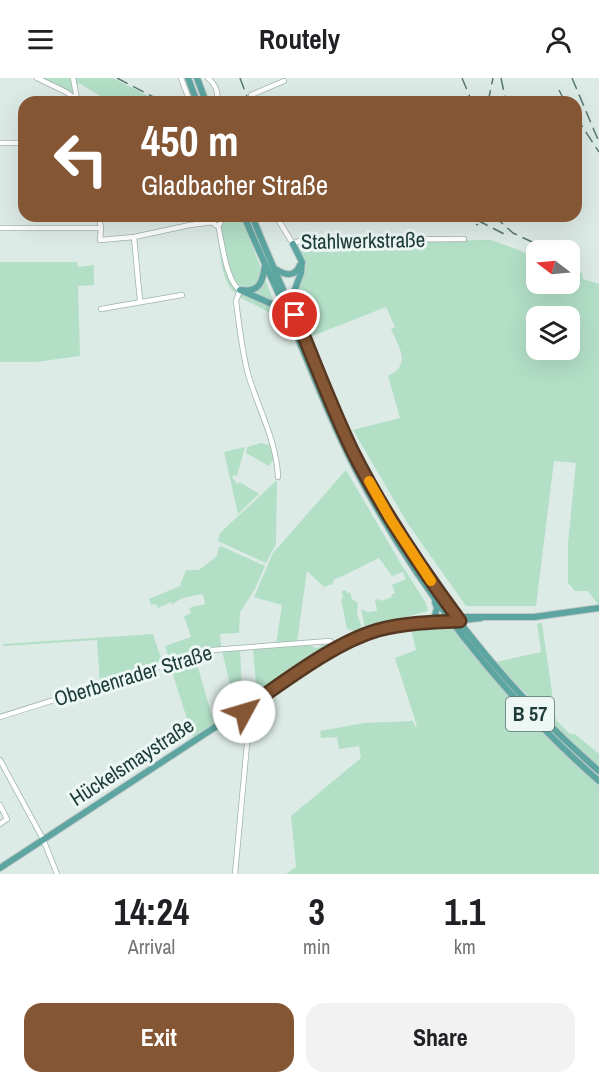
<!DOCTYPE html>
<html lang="en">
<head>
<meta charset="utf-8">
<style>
	:root { --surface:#fff; --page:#f2f2f2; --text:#202124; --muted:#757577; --accent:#845634 }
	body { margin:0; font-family:"Archivo Narrow",sans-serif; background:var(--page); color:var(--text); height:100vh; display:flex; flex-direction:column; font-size:22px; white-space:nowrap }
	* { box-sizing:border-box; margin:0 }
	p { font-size:20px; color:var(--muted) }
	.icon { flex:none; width:33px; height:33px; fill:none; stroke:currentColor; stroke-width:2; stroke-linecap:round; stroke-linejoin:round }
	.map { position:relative; height:796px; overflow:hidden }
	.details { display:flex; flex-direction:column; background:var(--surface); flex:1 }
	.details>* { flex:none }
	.top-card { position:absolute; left:18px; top:18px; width:564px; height:126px; border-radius:18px; box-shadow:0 6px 24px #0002; background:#845634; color:#fff; overflow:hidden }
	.needle { width:39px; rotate:286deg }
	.buttons { position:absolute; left:526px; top:162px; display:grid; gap:12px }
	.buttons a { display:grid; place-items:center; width:54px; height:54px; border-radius:12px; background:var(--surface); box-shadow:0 6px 24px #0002; font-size:30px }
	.pin { position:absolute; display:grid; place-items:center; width:51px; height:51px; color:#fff; margin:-26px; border:3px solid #fff; border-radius:50%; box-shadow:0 2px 6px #0007 }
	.me { position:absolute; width:66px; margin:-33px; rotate:51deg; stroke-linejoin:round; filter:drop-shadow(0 0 4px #0008) }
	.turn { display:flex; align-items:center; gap:21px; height:126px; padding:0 24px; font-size:27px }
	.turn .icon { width:78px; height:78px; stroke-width:2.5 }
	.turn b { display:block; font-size:42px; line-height:51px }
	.eta { display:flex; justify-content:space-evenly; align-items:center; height:102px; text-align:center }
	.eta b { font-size:36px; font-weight:700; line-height:42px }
	.action { display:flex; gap:12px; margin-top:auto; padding:12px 24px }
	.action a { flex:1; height:69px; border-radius:18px; background:var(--accent); color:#fff; font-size:24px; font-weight:700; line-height:69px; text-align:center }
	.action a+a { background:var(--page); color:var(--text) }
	header { display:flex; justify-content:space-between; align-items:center; height:78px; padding:0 24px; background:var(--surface); font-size:27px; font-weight:700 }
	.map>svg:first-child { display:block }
</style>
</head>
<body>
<header><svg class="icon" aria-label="menu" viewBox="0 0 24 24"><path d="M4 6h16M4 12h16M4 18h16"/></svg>Routely<svg class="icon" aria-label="person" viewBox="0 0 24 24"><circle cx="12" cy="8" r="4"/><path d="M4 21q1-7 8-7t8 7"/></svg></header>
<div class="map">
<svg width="599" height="796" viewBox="0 0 599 796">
	<rect width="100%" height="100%" fill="#ddebe7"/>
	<path fill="#b3dfc7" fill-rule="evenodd" d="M39 0H113L160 24H139L127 18 124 24H110L79 5 72 18Z
		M241 139 282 245C252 215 227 233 220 176 219 164 216 154 222 144Z
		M491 162 537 179V206H570V191L582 195 583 201 599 206V528L588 513H575L568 505V465L576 385 554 383 536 528H466L408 446 353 352 400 340 388 298C412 287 399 269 391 251L395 249 386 229 312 258 303 241 297 217 306 188 299 170 300 164ZM537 238H570V272H537Z
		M0 184H77L78 189 94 187V207L78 208 80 278 36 284H0Z
		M261 365 270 367 274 380 269 388 246 375 247 369Z
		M245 369 237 398 234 397 232 399 237 406 240 404 259 416 238 436 224 374Z
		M346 392 401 486 426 525 428 533 365 550 361 531 367 534 377 533 375 522 379 521 381 523 392 519 391 517 395 515 392 507 406 501 403 494 392 498 379 480C363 487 351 495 335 501L333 503V506L324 509 307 493 297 564 276 566 282 527 254 519 273 475Z
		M277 402 276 466 266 485 218 463 220 455Z
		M221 468 265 488 255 511 240 534 239 555 220 556 221 569 174 583 169 580 165 568 191 559 184 538 191 535 189 530 205 526 203 516C193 518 179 519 172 527L171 524 158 530 156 526 151 527 149 521 180 508 186 492H199L217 478 219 469Z
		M346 512 347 515 350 514 352 521 358 525 357 535 362 551 354 555V553L347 551 341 521 343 520 342 513Z
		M542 545 556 642 570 656H575L599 676V690L557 649 496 584 541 574 537 546Z
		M447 548 453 550 523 633 599 706V796H286L296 789 291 738 361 680 359 668 339 671 337 659 321 660 320 653 364 645 413 643 415 649 417 648 395 580 416 572 411 552H406Z
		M153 556 163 586 100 606 97 562 3 568V566Z
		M325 565 329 568 327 571 257 618 253 571 306 567 318 570Z
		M240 572 243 626 236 631 222 573Z
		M196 583 214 645 193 659 171 591Z"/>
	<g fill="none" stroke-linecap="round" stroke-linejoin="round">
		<defs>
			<path id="minor" d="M37 0 66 14 77 22
				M73 0 77 21
				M181 0 190 24
				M208 0C215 6 219 14 217 24
				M251 17 284 3
				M0 65H24
				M99 138 101 150 100 162 134 159 190 147 214 144
				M276 138 293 166 299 163 321 162 464 161
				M213.5 144a3.5 3.5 0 1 1 7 0a3.5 3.5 0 1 1-7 0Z
				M221 142 232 138
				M218 147C222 163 226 204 240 212L236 223C239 247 242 273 248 296 258 330 277 364 278 399
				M0 150H101
				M134 159 140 223
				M101 231 182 217
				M0 639 212 572 330 563 336 570
				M0 682 43 761 57 796
				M0 727 7 741 0 746
				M235 796 247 666 244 631"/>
			<path id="major" d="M188 0 197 24
				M197 0 206 24
				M244 138C259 175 277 210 292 246 313 295 331 345 356 392 417 509 500 616 599 703
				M252 138C270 183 290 227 309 271 326 310 340 350 360 388 420 502 501 608 599 693
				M293 166 302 184 301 195 294 214V231
				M275 191C285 197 295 200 300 187
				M240 212 272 226 286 237
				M242 212C260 215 263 202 265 187
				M454 539H534L599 530
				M434 541 437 530 435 524
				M0 790 336 570 361 558 385 551 481 540"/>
		</defs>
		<use href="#minor" stroke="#a0b3af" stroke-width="6"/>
		<use href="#major" stroke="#c0c8c8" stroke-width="8"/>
		<use href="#minor" stroke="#fff" stroke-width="4.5"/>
		<use href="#major" stroke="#5ca5a0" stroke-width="6"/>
		<path stroke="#577875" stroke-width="1.5" stroke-dasharray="12 6" stroke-linecap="butt" d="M117 0 163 24
			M240 0 249 24
			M462 0 472 24
			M501 0 506 24
			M572 0 599 64
			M559 12 565 24
			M488 24 493 0
			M576 39 599 74
			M460 138 478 147
			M494 138 513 155 545 170
			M477 142 506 157"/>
	</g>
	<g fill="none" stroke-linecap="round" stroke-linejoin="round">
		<defs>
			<path id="route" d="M244 634V631C283 605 333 565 378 552 404 545 433 544 460 543 420 489 382 432 352 372 331 328 314 282 295 237"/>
		</defs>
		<use href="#route" stroke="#563822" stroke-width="15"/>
		<use href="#route" stroke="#845634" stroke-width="10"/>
		<path stroke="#f59e0b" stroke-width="10" d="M369 403 391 442 431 503"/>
	</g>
	<g text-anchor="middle" stroke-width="6" stroke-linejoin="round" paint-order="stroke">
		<rect fill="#edf7f4" stroke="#5b7471" stroke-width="1.5" x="506" y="619" width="48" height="34" rx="4.5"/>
		<g font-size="20" font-weight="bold" fill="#1d3c39">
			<text x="530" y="643">B 57</text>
		</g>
		<g font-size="21" fill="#1d3c39" stroke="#edf7f4">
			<text transform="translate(363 163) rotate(-1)" y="7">Stahlwerkstraße</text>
			<text transform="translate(133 598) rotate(-17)" y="7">Oberbenrader Straße</text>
			<text transform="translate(132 684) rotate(-33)" y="7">Hückelsmaystraße</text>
		</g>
	</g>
</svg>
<div class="buttons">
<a><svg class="needle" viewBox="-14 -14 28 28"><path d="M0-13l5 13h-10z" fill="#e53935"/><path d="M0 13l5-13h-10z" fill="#757577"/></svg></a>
<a><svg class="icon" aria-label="layers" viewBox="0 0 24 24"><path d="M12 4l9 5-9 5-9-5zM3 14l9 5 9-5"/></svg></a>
</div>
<div class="pin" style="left:295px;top:237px;background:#d93025"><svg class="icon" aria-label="arrive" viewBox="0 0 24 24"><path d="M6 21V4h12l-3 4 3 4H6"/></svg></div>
<svg class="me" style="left:244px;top:634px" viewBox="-20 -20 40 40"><circle r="19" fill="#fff"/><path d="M0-13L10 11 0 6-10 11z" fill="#845634"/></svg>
<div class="top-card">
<div class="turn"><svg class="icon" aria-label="left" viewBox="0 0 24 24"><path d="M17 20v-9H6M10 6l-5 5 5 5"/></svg><div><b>450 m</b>Gladbacher Straße</div></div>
</div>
</div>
<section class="details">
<div class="eta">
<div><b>14:24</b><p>Arrival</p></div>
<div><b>3</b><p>min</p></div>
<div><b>1.1</b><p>km</p></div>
</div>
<div class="action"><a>Exit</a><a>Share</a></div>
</section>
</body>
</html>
